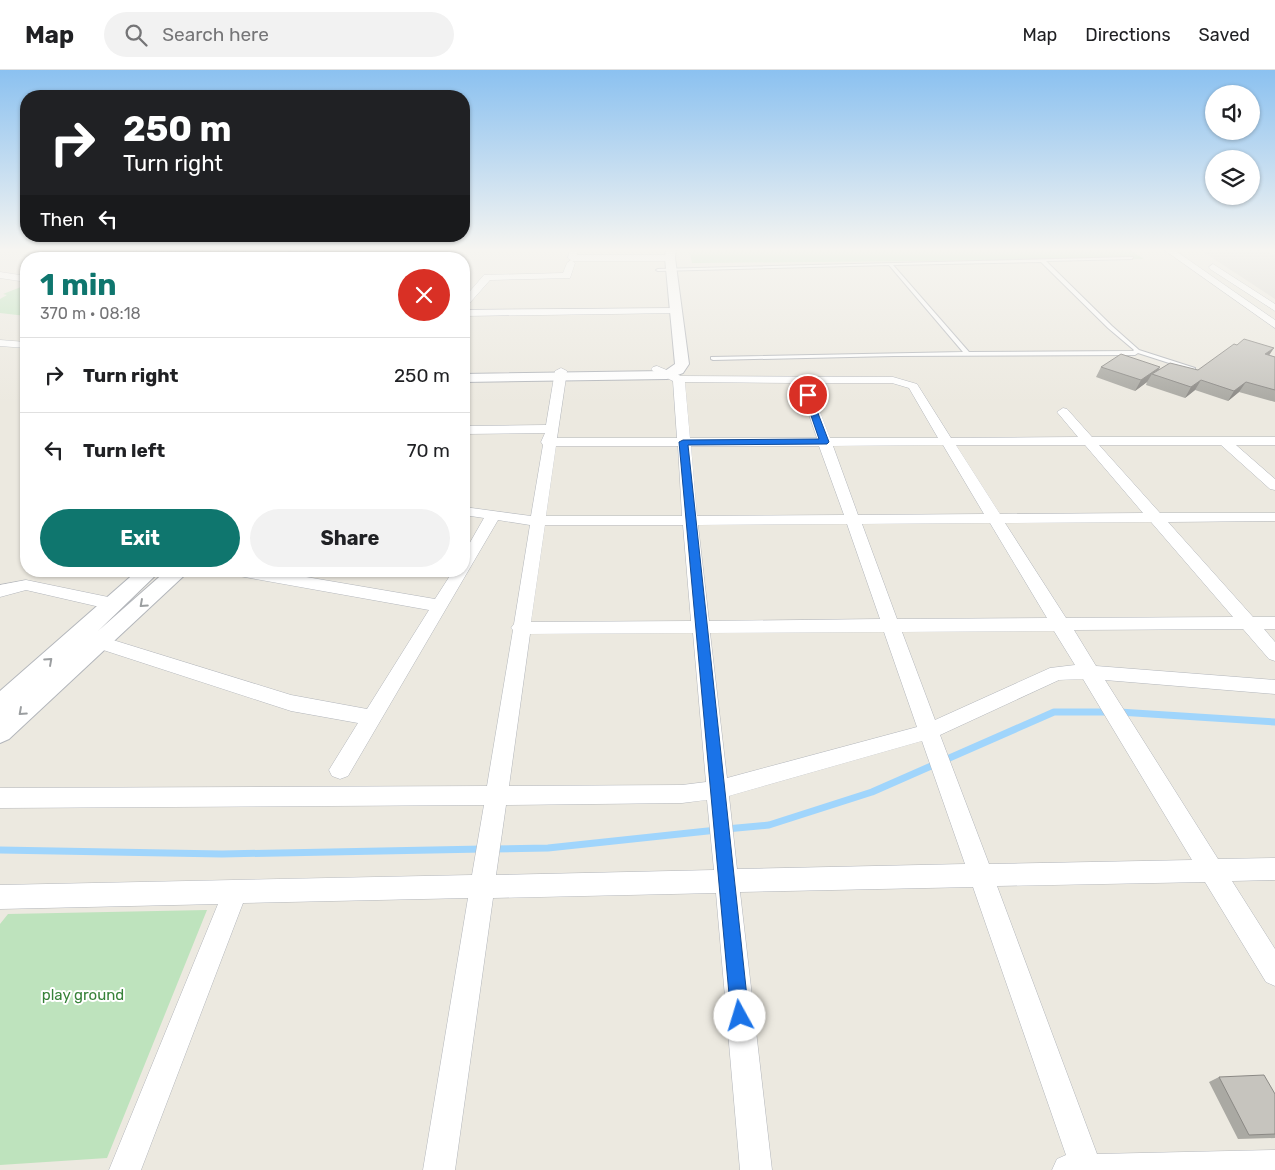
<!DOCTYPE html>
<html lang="en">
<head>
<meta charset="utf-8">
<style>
	:root { --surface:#fff; --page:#f2f2f2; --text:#202124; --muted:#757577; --line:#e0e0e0; --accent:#0f766e }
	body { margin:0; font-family:Rubik,sans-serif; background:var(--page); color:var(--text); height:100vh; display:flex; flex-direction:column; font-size:19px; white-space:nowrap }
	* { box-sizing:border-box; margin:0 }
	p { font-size:16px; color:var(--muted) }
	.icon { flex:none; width:28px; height:28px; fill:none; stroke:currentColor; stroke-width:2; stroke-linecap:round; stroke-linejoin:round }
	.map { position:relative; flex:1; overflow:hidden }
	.sheet { position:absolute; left:20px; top:182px; width:450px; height:325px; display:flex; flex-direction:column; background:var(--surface); border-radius:20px; box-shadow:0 1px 4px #0004 }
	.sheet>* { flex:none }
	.guide { position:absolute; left:20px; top:20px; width:450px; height:152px; border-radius:20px; box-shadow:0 1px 4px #0004; background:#202124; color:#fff; overflow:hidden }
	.controls { position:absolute; left:1205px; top:15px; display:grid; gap:10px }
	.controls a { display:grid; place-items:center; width:55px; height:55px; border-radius:50%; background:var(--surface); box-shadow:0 1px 4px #0004; font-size:25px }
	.pin { position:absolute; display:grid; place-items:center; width:42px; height:42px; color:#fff; margin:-21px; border:2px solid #fff; border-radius:50%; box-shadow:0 1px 5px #0007 }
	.me { position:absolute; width:55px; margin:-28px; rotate:354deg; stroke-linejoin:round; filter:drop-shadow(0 0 4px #0008) }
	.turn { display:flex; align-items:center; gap:18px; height:105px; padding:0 20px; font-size:22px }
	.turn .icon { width:65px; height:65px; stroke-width:2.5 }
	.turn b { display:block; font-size:35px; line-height:42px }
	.then { display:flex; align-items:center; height:48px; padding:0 20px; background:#0003; gap:10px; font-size:19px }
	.round { display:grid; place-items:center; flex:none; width:52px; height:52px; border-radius:26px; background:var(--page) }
	.summary { display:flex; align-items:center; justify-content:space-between; height:85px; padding:0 20px }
	h1 { font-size:30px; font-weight:700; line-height:38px; color:var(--accent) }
	.button { display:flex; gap:10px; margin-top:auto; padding:10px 20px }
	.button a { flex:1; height:58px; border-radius:30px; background:var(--accent); color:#fff; font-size:20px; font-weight:700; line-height:58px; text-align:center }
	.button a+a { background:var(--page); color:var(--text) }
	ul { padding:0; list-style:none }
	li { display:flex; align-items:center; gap:15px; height:75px; padding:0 20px; border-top:1px solid var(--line) }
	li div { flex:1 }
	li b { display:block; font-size:19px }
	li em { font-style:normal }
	header { display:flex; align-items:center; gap:30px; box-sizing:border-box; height:70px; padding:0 25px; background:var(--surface); border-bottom:1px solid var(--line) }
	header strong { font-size:24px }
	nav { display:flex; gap:28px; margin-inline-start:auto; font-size:18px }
	.search { width:350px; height:45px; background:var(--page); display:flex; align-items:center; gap:12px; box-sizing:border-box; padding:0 18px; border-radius:28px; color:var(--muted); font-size:19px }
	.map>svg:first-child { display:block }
</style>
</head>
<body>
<header>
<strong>Map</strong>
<div class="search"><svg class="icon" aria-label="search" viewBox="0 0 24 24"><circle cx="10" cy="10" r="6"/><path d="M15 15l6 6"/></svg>Search here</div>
<nav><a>Map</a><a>Directions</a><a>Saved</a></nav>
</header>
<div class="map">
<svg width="1275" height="1100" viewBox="0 0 1275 1100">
	<rect width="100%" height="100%" fill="#ece9e0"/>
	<path fill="#dddbd5" d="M1199 179H1255L1275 185V229Z"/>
	<path fill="#bee3bd" d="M689 179H1129L1144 189 692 193Z
		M26 215V246L0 243V229L7 225 3 224Z
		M207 840 107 1088 0 1095V854L8 844Z"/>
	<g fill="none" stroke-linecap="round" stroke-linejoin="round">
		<path stroke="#a0d5fc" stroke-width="7" d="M1119 642 1275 652
			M726 759 769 755 872 722 1054 642H1109
			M492 779 548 778 717 760
			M0 780 222 784 483 779"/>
		<defs>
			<path id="service" d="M1133 187 1132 189 1046 191 1112 256 1139 280 1195 298V300H1191L1138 283 1135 285 894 286 713 290 711 289V287L963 282 889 195 658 201 656 200 658 199ZM1041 192 1108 258 1134 280 1133 281 969 282 893 195Z"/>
			<path id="minor" d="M142 179H151L149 182 236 181 278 185 282 188 236 187 114 189Z
				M315 179H327L306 189H294Z
				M570 179H578L577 185H670L674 188 670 191H572L568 188Z
				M1163 179H1173L1275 250V258Z
				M571 190 575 193 570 208 490 210 467 236 464 237V228L484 205 563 203 567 193Z
				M1213 194 1275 234V241L1210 199 1209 197Z
				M0 202 26 206V212L0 208Z
				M677 238 682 241 680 243 464 246V240Z
				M0 270 26 272V278L0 276Z
				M657 296 681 306 893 307 917 314 951 368 1078 367 1057 342 1063 338 1067 339 1092 367H1275V375H1236L1275 409V420L1270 419 1221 375H1099L1160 443H1275V451L1168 452 1253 547H1275V559H1264L1275 572V591L1269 589 1243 559 1074 560 1096 596 1275 610V624L1105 610 1218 789 1275 788V810L1232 811 1275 879V916L1266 912 1205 812 997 816 1097 1084 1275 1080V1100H1052L1057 1089 1066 1085 973 817 740 822 772 1100H740L716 823 493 828 455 1100H423L468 828 243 833 141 1100H109L218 834 0 839V815L472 805 484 735 0 738V718L487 716 513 560 511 558 514 554 530 455 498 450 348 706 340 709 332 706 329 700 358 653 291 641 94 577 91 572 94 567 100 566 291 625 367 639 429 540 239 506 233 505 231 501H271L435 529 453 501H464V483L484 448 464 445V437L531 446 543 375 541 372 545 363 464 364V356L546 355 555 301 561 298 567 301 557 368H677L673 311 653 301 651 299 653 297ZM685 312 798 313 817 368H690ZM809 313H892L909 318 938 368H830ZM943 375 984 444 858 445 833 376ZM956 375H1085L1143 443 1000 444ZM556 376H678L682 446H546ZM691 376H819L844 445 697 446ZM1151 452 1233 547 1066 548 1005 453ZM990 453 1047 548 897 549 862 454ZM847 454 880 549 709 551 698 455ZM545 455H683L691 551 531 552ZM1054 561 1075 595 1050 598 935 650 902 562ZM884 562 917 657 727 708 710 563ZM693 563 706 712 682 715 509 716 530 564ZM1083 609 1192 790 989 794 940 665 1059 610ZM922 671 965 794 737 799 729 726ZM707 730 714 800 496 805 506 735 682 733Z
				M26 510 113 528 119 530 122 534 119 538 113 540 26 520 0 527V515Z"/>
			<path id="tertiary" d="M666 179H676L675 188 689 294 683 303 667 309 464 312V304L665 301 675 294 665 188Z
				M137 501H160L98 561 166 501H189L9 669 0 673V621Z"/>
		</defs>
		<use href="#service" stroke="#b3b6bb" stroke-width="2"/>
		<use href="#minor" stroke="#b3b6bb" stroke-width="1"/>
		<use href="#tertiary" stroke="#b3b6bb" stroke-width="2"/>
		<use href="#service" fill="#fff" fill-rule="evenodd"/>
		<use href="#minor" fill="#fff" fill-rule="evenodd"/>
		<use href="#tertiary" fill="#fff" fill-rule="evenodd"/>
	</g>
	<path fill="#aaa9a3" d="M1269 285 1275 287V332L1239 322 1228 331 1195 320 1185 328 1146 315 1147 312 1135 321 1096 307 1101 297 1159 300H1198Z
		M1219 1007 1275 1024V1068L1238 1069 1209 1012Z"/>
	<path fill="#8b8985" d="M309 180 311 189H302L303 186Z
		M467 199 469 212 464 219V204Z
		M1274 278 1268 287 1265 284Z
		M1160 297 1156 306 1152 304 1147 312 1135 321 1141 310Z
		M1201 310 1195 320 1185 328 1191 317Z
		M1246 312 1239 322 1228 331 1234 321Z"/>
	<path fill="#c6c4be" stroke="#8b8985" d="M290 180 291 182H303L309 180 303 186H305L302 189H281Z
		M464 199H467L464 204Z
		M1244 269 1274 278 1265 284 1275 287V320L1246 312 1234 321 1201 310 1191 317 1152 304 1170 293 1198 300 1234 274 1237 275Z
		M1121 284 1160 297 1141 310 1101 297Z
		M1264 1005 1275 1024V1064L1249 1065 1219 1007Z"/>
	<defs><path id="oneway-chevron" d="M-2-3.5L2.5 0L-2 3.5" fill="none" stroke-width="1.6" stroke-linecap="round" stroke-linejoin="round" transform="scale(1.25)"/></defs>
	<g stroke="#9b9ea0">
		<use href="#oneway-chevron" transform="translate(143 534) rotate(138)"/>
		<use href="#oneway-chevron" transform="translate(49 591) rotate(-42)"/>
		<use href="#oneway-chevron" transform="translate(22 642) rotate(138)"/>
	</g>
	<linearGradient id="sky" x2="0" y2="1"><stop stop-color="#8bc1f0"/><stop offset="0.54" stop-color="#f6f5f1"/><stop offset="1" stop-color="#f6f5f1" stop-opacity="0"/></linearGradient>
	<rect width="1275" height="333" fill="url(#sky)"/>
	<path fill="#1a73e8" stroke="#114b97" d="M805 323 811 325 829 372 827 374 688 375 749 946 746 952 740 955 734 952 731 946 679 372 683 370 819 369 804 325Z"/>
	<g text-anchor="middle" stroke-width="4" stroke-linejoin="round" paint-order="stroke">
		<g font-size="15" fill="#378239" stroke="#fff">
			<text x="83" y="930">play ground</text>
		</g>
	</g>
</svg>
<div class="controls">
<a><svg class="icon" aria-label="sound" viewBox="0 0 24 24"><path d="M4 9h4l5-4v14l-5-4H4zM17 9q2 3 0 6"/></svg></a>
<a><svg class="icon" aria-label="layers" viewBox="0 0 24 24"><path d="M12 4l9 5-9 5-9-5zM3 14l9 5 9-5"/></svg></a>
</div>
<div class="pin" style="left:808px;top:325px;background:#d93025"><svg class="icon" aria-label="arrive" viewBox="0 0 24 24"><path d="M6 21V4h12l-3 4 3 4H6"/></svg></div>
<svg class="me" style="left:740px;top:946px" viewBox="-20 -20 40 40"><circle r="19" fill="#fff"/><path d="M0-13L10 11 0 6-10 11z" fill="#1a73e8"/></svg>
<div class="guide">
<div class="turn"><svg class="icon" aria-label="right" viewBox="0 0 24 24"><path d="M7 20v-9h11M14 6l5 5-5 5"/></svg><div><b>250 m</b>Turn right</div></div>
<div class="then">Then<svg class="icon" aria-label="left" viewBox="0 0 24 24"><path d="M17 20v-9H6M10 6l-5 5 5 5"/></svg></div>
</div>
<section class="sheet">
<div class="summary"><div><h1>1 min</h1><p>370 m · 08:18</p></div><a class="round" style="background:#d93025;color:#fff"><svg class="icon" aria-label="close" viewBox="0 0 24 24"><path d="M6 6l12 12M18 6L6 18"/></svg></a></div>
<ul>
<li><svg class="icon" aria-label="right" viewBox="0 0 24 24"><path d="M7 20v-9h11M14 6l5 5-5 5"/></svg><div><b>Turn right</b></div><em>250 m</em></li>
<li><svg class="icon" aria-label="left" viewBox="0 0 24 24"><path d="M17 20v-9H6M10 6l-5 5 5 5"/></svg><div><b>Turn left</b></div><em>70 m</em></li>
</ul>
<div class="button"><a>Exit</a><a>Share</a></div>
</section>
</div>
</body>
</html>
